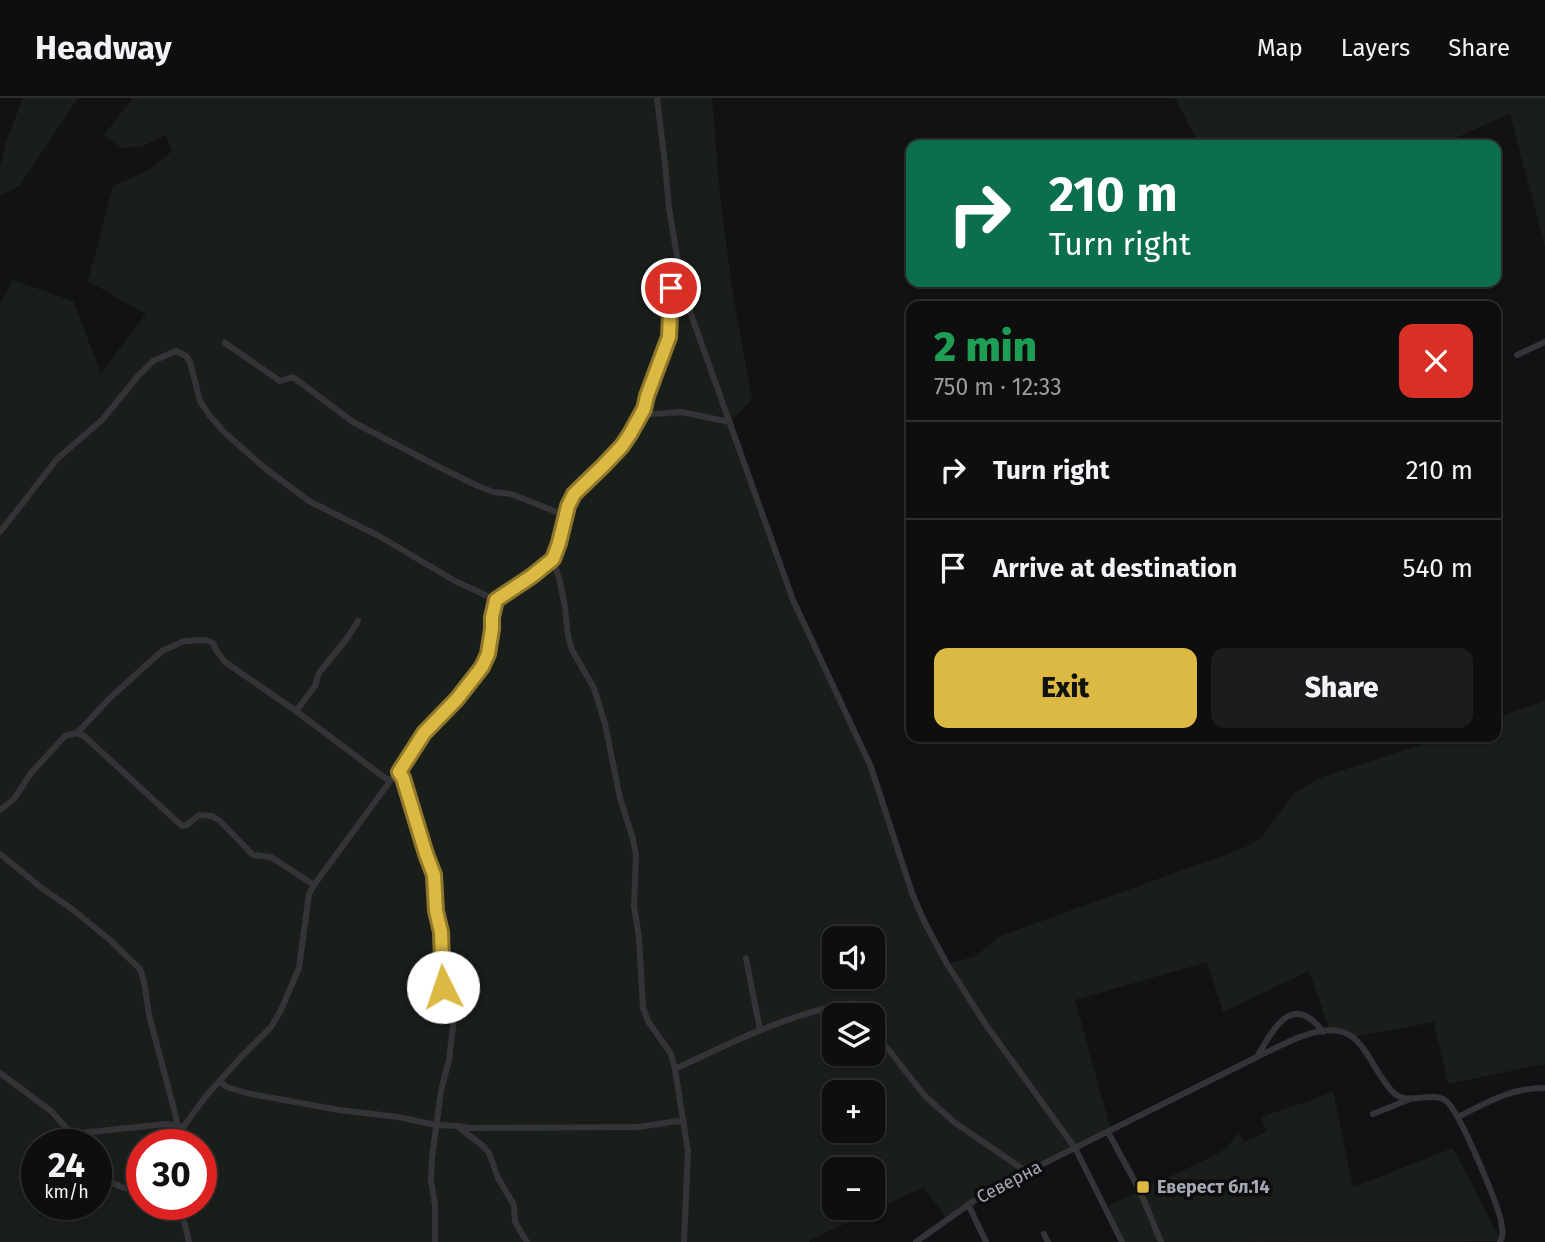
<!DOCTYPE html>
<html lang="en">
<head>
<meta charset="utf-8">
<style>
	:root { --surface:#0e0e0f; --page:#1c1c1d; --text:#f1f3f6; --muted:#9b9c9e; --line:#2e2e2f; --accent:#dcb942 }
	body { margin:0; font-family:"Fira Sans",sans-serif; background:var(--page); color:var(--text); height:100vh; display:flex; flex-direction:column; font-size:26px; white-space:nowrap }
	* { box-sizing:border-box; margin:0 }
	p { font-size:23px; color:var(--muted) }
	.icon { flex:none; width:38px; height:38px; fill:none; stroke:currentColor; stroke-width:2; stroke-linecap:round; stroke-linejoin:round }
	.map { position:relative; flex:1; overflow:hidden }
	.panel { position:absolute; left:906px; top:203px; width:595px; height:441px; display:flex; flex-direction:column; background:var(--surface); border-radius:14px; box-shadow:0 2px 5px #0004,0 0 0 2px var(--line) }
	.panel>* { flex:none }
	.banner { position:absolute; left:906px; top:42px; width:595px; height:147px; border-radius:14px; box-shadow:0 2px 5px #0004,0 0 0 2px var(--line); background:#0b6e4f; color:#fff; overflow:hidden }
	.controls { position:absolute; left:822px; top:828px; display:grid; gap:14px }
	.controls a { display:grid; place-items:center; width:63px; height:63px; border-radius:14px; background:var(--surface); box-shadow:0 2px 5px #0004,0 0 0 2px var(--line); font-size:35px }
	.speed { position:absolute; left:21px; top:1031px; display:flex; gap:14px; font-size:35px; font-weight:700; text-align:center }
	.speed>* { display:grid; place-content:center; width:91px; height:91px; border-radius:50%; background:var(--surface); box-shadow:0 2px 5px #0004,0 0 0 2px var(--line); line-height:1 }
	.speed small { font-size:18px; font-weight:400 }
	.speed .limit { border:10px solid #d22; background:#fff; color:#111 }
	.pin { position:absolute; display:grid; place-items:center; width:60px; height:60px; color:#fff; margin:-30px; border:4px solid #fff; border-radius:50%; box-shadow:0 2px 7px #0007 }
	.me { position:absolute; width:77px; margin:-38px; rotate:356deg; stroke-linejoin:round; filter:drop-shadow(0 0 5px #0008) }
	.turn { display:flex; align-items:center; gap:24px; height:147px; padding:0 28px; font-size:32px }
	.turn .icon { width:91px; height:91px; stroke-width:2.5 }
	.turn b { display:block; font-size:49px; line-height:60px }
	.round { display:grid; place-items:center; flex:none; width:74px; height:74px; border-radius:14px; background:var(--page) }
	.headline { display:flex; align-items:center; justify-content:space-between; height:119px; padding:0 28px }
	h1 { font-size:42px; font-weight:800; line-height:52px; color:#1e9e55 }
	.primary-button { display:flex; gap:14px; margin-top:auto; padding:14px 28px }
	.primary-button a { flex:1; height:80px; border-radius:14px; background:var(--accent); color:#111; font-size:28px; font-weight:800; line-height:80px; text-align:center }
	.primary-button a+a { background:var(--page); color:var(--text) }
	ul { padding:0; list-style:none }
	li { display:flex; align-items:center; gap:21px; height:98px; padding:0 28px; border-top:2px solid var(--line) }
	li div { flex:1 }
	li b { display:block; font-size:26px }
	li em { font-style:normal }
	header { display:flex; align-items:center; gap:42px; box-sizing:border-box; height:98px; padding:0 35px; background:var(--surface); border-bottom:2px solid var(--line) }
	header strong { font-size:33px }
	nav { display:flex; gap:38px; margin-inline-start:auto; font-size:24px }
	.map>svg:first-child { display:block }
</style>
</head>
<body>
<header>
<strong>Headway</strong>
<nav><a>Map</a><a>Layers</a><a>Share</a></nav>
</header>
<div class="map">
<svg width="1545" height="1144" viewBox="0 0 1545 1144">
	<rect width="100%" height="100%" fill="#121214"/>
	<path fill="#191e1a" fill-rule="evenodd" d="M23 0H78L20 87 0 98V70L7 41Z
		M133 0H712L720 98 733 197 752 301 730 324 781 472 871 669 912 795 947 866 976 858 1000 838 1244 750 1262 739 1295 694 1322 679 1444 639H1496V620L1545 603V966L1448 986 1434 924 1353 939 1330 933 1309 873 1223 914 1207 864 1075 902 1111 1033 985 1094 947 1122 924 1089 810 1142V1144H0V207L13 182 73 203 101 275 146 216 88 183 113 88 149 72 172 53 166 37 141 49 121 50 104 37ZM835 840H873V878H835ZM835 917H873V956H835ZM835 994H873V1032H835ZM37 1046H96V1106H37ZM142 1046H201V1106H142ZM835 1071H873V1110H835Z
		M1175 0H1545V149L1510 15 1441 47H1199Z
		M1333 993 1353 1089 1453 1050 1501 1143 1122 1144 1105 1110 1213 1058 1225 1051 1239 1035 1244 1044 1267 1034 1261 1020C1284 1009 1310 1005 1333 993Z"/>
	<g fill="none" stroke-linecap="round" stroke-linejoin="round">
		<path stroke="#343438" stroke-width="6" d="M657 0 665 66 669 110 679 170 692 219 793 502 871 669 912 795 924 823 947 866 986 927 1075 1050 1122 1144
			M225 245 280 283 293 279 353 324 437 368 478 388 493 394 511 396 567 418
			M1517 257 1545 244
			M641 317 681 314 730 324
			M0 434 57 361 102 322 139 277 153 263 176 253 186 258 190 264 200 303 210 318 224 334 266 371 309 403 379 438 455 483 496 502
			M553 461 560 484 565 509 568 538 572 552 594 590 605 626 620 700 633 741 636 757 634 808 639 840 643 910 648 923 671 956 675 971 688 1054 684 1144
			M296 613 315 588 319 575 348 539 358 523
			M77 635 111 599 162 553 184 543 205 542 213 545 216 552 225 564 296 613 385 680 391 682
			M399 674 403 680 426 756 434 777 437 813 441 834 443 889 455 899V911L449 962 441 992 432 1060 431 1083 435 1107V1144
			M0 712 14 701 31 675 65 638 77 635 84 638 182 728 187 727 199 717 212 718 220 723 253 757 271 759 314 787
			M0 756 43 791 72 811 110 842 140 871 144 884 149 917 176 1019C177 1029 181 1037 181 1046
			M746 860 760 932
			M873 932 925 998 954 1024 1027 1074
			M1258 957C1274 930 1293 893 1323 934
			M675 971C726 947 776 922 831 909 840 907 848 904 857 906L864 917
			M0 975 51 1013 72 1036 166 1026 179 1028
			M220 984 227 989 246 995 339 1012 398 1019 436 1027 457 1028 471 1030 638 1029 678 1023 684 1025
			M1373 1016 1410 1001
			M1458 1019C1486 1005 1513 989 1545 990
			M457 1028 483 1048 489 1055 498 1080 514 1107 515 1124 527 1144
			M1108 1034 1140 1093 1161 1144
			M72 1036 77 1046
			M181 1038 184 1028 206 998 243 957 271 929 281 912 299 870 309 796 314 787 391 682C405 668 412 649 425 634 446 611 474 590 486 560 494 541 489 521 496 502L532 478 553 461 559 445 568 408 574 396 603 368 622 348 630 336 644 311 647 298 669 239 671 190 686 196
			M96 1074C109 1086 124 1091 142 1094
			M180 1106 189 1144
			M968 1106 986 1144
			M1044 1136 1048 1144
			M916 1144 985 1095 1257 959C1280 948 1317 926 1343 934 1367 942 1375 978 1394 995 1408 1008 1430 993 1445 1002 1459 1011 1497 1105 1501 1123 1502 1131 1504 1137 1500 1144"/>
	</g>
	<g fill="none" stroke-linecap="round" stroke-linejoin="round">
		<defs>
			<path id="route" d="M443 889 441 834 436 813 434 777 426 756 403 680 399 674 424 635 457 601 482 569 488 556 492 531V519L496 502 532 478 553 461 559 445 568 408 574 396 603 368 622 348 630 336 644 311 647 298 669 239 671 190"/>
		</defs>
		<use href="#route" stroke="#8f782b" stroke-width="18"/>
		<use href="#route" stroke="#dcb942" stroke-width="12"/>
	</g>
	<rect fill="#dcb942" stroke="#0d0d0f" stroke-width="2.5" x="1136" y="1082" width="14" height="14" rx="3.5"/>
	<g text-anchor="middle" stroke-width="7" stroke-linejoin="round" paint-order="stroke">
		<g font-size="18" fill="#a5a8b2" stroke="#0d0d0f">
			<text transform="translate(1009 1084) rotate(-28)" y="6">Северна</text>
		</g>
		<g font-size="18" font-weight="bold" fill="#a5a8b2" stroke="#0d0d0f" text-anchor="start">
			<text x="1157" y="1095">Еверест бл.14</text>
		</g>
	</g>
</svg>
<div class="controls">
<a><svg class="icon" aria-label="sound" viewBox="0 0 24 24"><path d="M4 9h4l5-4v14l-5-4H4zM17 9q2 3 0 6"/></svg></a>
<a><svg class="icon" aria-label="layers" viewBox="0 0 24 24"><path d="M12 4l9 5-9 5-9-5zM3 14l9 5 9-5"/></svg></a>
<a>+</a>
<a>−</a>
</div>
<div class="speed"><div>24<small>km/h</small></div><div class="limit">30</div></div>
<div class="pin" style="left:671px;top:190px;background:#d93025"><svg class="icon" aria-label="arrive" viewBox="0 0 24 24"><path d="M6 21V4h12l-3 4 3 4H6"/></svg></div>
<svg class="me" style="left:443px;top:889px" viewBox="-20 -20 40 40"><circle r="19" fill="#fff"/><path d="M0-13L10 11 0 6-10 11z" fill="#dcb942"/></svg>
<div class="banner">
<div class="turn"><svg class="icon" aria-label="right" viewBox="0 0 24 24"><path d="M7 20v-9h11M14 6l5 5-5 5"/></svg><div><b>210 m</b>Turn right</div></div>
</div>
<section class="panel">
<div class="headline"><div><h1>2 min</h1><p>750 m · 12:33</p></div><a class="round" style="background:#d93025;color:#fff"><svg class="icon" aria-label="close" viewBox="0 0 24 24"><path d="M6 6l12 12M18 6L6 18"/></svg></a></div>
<ul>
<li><svg class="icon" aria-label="right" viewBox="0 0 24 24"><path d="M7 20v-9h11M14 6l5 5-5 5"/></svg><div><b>Turn right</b></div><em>210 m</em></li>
<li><svg class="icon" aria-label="arrive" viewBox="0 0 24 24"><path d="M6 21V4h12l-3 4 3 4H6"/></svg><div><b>Arrive at destination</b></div><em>540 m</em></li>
</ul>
<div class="primary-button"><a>Exit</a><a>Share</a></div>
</section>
</div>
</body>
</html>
